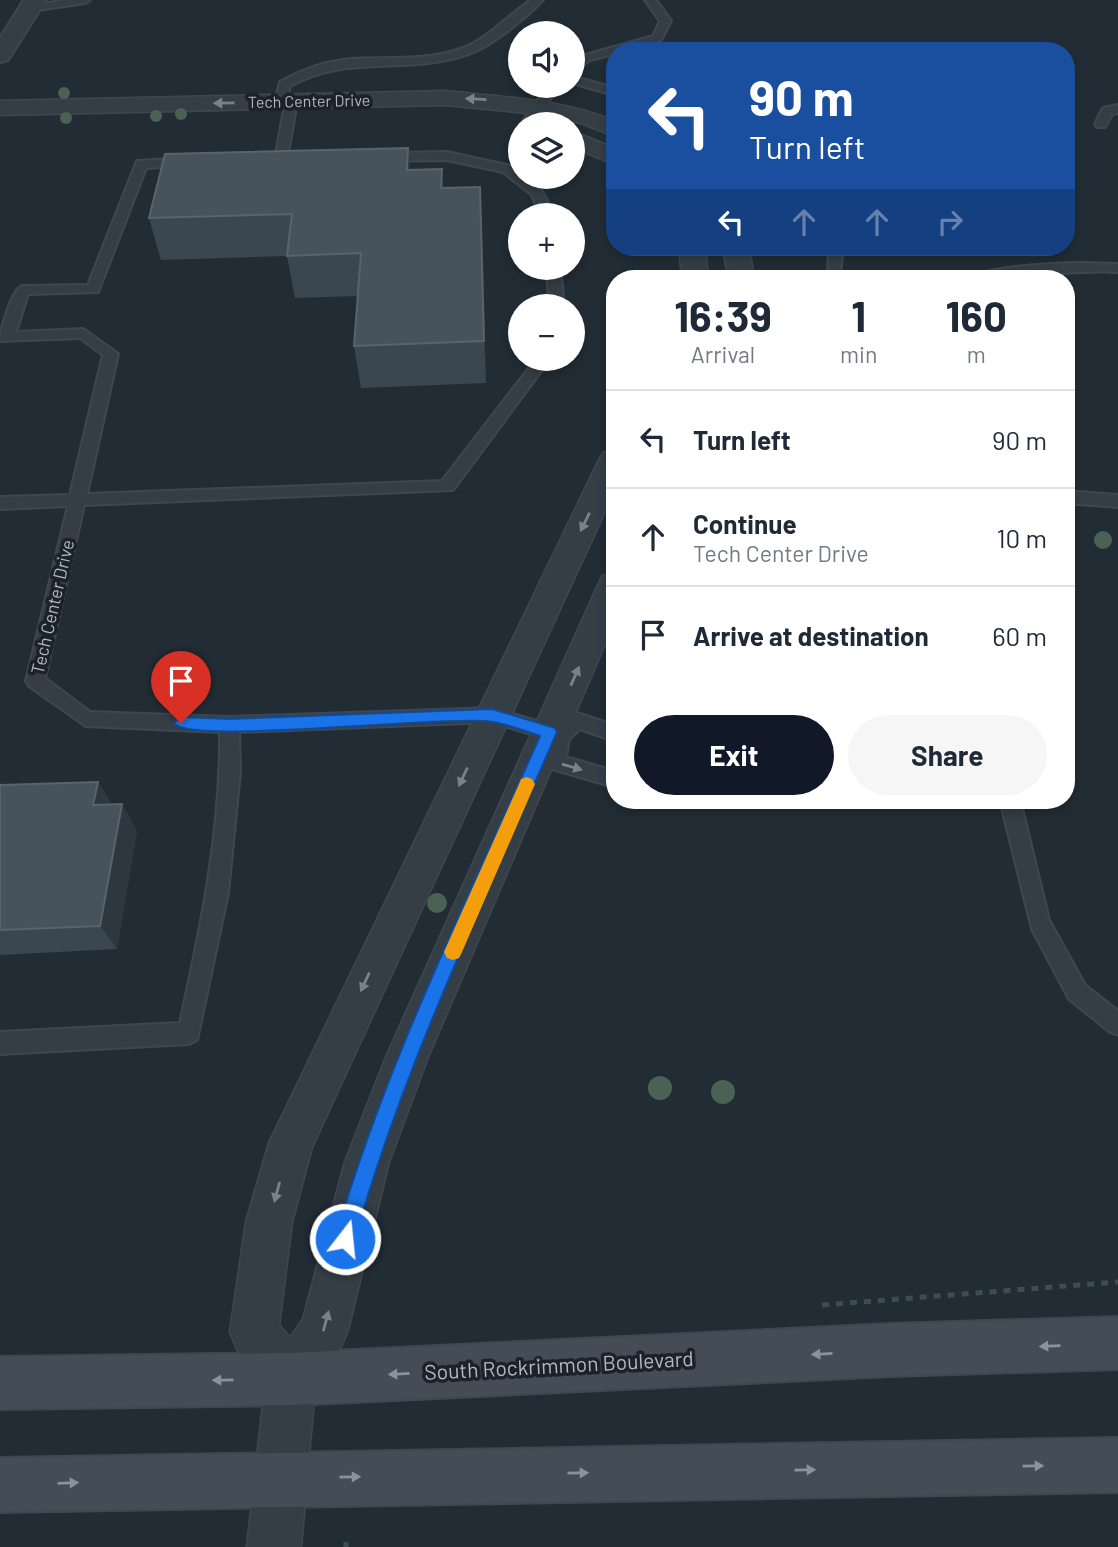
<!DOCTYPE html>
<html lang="en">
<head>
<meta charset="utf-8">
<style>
	:root { --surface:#fff; --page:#f6f6f7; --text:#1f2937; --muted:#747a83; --line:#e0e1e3; --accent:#111827 }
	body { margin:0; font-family:Barlow,sans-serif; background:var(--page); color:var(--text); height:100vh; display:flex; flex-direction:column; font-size:26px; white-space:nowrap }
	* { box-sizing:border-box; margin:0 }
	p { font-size:23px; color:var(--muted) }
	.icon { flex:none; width:38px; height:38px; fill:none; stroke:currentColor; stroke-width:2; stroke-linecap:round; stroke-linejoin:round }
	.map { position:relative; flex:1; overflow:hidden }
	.panel { position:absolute; left:606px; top:270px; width:469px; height:539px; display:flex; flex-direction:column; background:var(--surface); border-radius:28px; box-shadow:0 4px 10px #0003 }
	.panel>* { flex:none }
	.top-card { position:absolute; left:606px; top:42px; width:469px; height:214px; border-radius:28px; box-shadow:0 4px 10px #0003; background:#1a4fa0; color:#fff; overflow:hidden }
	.buttons { position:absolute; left:508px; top:21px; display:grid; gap:14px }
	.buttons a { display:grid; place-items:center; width:77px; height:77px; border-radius:50%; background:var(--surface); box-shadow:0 4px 10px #0003; font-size:35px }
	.pin { position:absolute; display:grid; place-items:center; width:60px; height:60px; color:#fff; margin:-72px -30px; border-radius:50% 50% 50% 0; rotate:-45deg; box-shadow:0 0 7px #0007 }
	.pin .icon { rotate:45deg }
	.me { position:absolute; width:77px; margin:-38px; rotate:16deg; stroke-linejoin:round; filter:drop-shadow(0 0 5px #0008) }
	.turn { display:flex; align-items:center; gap:24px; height:147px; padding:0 28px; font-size:32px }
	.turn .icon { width:91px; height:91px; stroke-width:2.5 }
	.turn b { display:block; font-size:49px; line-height:60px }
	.lanes { display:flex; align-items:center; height:66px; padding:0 28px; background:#0003; justify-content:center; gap:35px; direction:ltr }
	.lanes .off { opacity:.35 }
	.eta { display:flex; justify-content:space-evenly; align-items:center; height:119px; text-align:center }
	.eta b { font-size:42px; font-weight:700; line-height:49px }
	.action { display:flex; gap:14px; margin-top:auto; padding:14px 28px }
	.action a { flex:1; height:80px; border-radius:42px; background:var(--accent); color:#fff; font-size:28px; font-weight:700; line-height:80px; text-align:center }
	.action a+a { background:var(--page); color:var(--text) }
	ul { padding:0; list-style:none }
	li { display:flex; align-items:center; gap:21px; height:98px; padding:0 28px; border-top:2px solid var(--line) }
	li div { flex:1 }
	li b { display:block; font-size:26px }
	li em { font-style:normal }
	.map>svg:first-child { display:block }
</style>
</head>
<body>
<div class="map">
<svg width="1118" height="1547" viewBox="0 0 1118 1547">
	<rect width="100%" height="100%" fill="#222c34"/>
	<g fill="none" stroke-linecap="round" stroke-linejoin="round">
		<defs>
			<path id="service" d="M63 0H90L85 3 31 11 26 8Z
				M531 0H543C526 18 493 45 469 54 408 76 350 53 290 86L287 99 297 102 287 159 281 163 275 159 285 104 275 101 280 82C303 69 326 61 352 59 387 57 426 61 460 49 487 40 507 16 531 0Z
				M645 0H656L671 21 661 40 624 51H614V54L590 60 572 72V63L582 56 653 36 660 21Z
				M572 76 614 88V95L572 83Z
				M548 86H560L531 124 520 125Z
				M1118 105V113L1112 114 1105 127H1097L1095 124 1103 108Z
				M447 152 511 166 520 173V177C539 178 547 199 553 215H540L532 195 503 172 447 160 384 161 378 157 384 153Z
				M186 158 190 159V165L146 168 98 292 28 294 16 332 83 329 118 354 87 494 442 481 536 359H550L453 490 84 505 45 678 90 712 229 717 492 708 557 727 577 713 614 725V741L580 729 569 739 566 757 614 771V787L549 768 546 762 550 740 492 722 239 732 240 772 228 893 197 1040 189 1044 0 1054V1032L180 1023C201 927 221 831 220 732L86 726 29 686 26 681 68 506 0 509V497L70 495 103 355 80 338 0 341C0 331 12 289 22 286L88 285 137 161Z
				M829 247H843L840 274H830L828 271Z
				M1083 263 1118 264V272C1067 269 1020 280 972 278 987 266 1061 263 1083 263Z
				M546 268H560L564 306H550Z
				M1066 491 1118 495V507L1066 503Z
				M1000 800H1020L1049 920 1085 985 1118 1011V1035L1110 1032 1069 999 1032 929Z"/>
			<path id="minor" d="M446 91C502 97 561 99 614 121V136L581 123 537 114 446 105 0 115V101Z
				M572 131 614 148V164L572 147Z
				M679 247H705L708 278H682Z
				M723 247H749L754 278H728Z
				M614 450V492L312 1147 292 1222 279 1325 290 1338 303 1319 345 1162 386 1057 598 585 602 576 614 573V623L428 1057 389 1162 348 1330 341 1347 315 1387 301 1547H247L265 1386 237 1349 230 1332 246 1222 269 1143 599 460 603 453Z"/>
			<path id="tertiary" d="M24 0H46L8 60 0 62V38Z"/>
			<path id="secondary" d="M1118 1317V1369L891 1376 291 1405 0 1409V1357L291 1353 891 1324Z
				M1118 1438V1492L0 1512V1458Z"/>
		</defs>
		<use href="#service" stroke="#3f474e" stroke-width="4"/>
		<use href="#minor" stroke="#3f474e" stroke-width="3"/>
		<use href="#tertiary" stroke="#3f474e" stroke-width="4"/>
		<use href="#secondary" stroke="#3f474e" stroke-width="4"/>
		<path stroke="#3d4e4d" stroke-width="5" stroke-dasharray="7 7" stroke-linecap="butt" d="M822 1305 1118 1282
			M346 1542V1547"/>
		<use href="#service" fill="#353e45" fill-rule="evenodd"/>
		<use href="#minor" fill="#353e45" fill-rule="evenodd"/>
		<use href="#tertiary" fill="#353e45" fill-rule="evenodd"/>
		<use href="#secondary" fill="#444d57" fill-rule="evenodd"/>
	</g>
	<g fill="#4a6254">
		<circle cx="64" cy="93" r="6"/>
		<circle cx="181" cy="114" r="6"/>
		<circle cx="156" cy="116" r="6"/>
		<circle cx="66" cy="118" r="6"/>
		<circle cx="1103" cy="540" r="9"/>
		<circle cx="437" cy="903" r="10"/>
		<circle cx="660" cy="1088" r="12"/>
		<circle cx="723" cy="1092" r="12"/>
	</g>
	<path fill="#3b4750" d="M442 169 443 188 482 229 486 383 361 388 354 346 358 296 295 298 287 256 161 260 149 218 410 170Z
		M98 782 112 805 122 804 137 831 117 949 0 955V785Z"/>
	<path fill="#2c373f" d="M408 148 412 189 407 170Z
		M480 187 482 229 486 383 484 341Z
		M98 782 114 809 93 805Z
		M122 804 137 831 117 949 100 926Z"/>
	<path fill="#47535c" stroke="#58636c" stroke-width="2" d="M408 148 407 170 442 169 441 188 480 187 484 341 354 346 361 253 287 256 292 214 149 218 165 154Z
		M98 782 93 805 122 804 100 926 0 930V785Z"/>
	<defs><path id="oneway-solid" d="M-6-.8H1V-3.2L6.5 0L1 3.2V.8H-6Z" transform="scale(1.75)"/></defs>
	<g fill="#798289">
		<use href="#oneway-solid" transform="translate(476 99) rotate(-177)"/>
		<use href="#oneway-solid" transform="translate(224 103) rotate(179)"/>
		<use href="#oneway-solid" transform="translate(585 522) rotate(116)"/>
		<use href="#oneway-solid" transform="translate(575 676) rotate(-66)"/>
		<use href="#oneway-solid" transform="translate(572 767) rotate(16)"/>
		<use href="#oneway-solid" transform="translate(463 777) rotate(115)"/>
		<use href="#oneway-solid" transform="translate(365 982) rotate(115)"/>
		<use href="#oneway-solid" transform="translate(277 1192) rotate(105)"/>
		<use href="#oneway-solid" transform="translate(326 1321) rotate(-75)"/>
	</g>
	<g fill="#8a939c">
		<use href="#oneway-solid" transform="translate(1050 1346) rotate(178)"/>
		<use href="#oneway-solid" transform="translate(822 1354) rotate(177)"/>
		<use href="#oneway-solid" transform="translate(399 1374) rotate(177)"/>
		<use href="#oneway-solid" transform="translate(223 1380) rotate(179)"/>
		<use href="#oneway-solid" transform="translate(1033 1466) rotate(-1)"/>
		<use href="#oneway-solid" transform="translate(805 1470) rotate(-1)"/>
		<use href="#oneway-solid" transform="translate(578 1473) rotate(-1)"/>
		<use href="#oneway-solid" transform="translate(350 1477) rotate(-1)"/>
		<use href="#oneway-solid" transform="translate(68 1483) rotate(-2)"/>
	</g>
	<path fill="#1a73e8" stroke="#114b97" stroke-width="2" d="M492 709 555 728 557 732C485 899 404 1064 355 1239L352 1246 345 1249 338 1246 335 1239C385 1065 467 901 540 736 525 731 509 725 494 722 451 714 187 746 174 723L181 717 229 719Z"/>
	<path fill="#f59e0b" d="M527 777 532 779 535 784 462 952 459 958 453 960 447 958 444 952 519 784 521 779Z"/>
	<g text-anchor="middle" stroke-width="7" stroke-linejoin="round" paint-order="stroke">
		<g font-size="16" fill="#b0b9c1" stroke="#1b2329">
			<text transform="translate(309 101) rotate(-1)" y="6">Tech Center Drive</text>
		</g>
		<g font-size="18" fill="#b0b9c1" stroke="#1b2329">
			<text transform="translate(53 607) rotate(-77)" y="6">Tech Center Drive</text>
		</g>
		<g font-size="21" fill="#b0b9c1" stroke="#1b2329">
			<text transform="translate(559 1366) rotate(-3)" y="7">South Rockrimmon Boulevard</text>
		</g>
	</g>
</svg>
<div class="buttons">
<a><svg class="icon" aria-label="sound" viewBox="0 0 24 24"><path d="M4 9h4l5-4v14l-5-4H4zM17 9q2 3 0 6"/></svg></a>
<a><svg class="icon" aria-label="layers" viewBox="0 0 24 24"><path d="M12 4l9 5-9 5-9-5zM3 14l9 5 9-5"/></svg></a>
<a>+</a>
<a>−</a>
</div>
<div class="pin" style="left:181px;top:723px;background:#d93025"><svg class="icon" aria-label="arrive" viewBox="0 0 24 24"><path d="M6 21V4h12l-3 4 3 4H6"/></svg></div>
<svg class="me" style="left:345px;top:1239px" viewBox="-20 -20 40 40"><circle r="17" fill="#1a73e8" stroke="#fff" stroke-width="3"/><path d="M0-11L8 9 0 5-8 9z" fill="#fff"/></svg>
<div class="top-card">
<div class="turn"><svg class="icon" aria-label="left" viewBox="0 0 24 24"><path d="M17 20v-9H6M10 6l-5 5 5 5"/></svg><div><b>90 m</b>Turn left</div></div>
<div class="lanes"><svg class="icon" aria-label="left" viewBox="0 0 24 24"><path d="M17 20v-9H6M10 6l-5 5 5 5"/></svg><svg class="icon off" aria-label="ahead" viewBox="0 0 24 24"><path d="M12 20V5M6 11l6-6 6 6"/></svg><svg class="icon off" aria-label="ahead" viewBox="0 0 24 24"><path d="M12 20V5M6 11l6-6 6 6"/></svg><svg class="icon off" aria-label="right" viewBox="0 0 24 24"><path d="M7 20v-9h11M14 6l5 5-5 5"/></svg></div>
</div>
<section class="panel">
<div class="eta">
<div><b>16:39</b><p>Arrival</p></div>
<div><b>1</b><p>min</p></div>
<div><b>160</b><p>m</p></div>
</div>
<ul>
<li><svg class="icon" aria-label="left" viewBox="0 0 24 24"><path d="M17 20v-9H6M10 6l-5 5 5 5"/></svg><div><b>Turn left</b></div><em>90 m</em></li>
<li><svg class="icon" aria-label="ahead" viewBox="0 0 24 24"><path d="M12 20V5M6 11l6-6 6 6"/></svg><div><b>Continue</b><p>Tech Center Drive</p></div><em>10 m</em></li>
<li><svg class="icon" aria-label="arrive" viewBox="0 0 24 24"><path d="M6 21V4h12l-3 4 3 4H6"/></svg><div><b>Arrive at destination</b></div><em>60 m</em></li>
</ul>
<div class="action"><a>Exit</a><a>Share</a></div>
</section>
</div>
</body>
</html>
